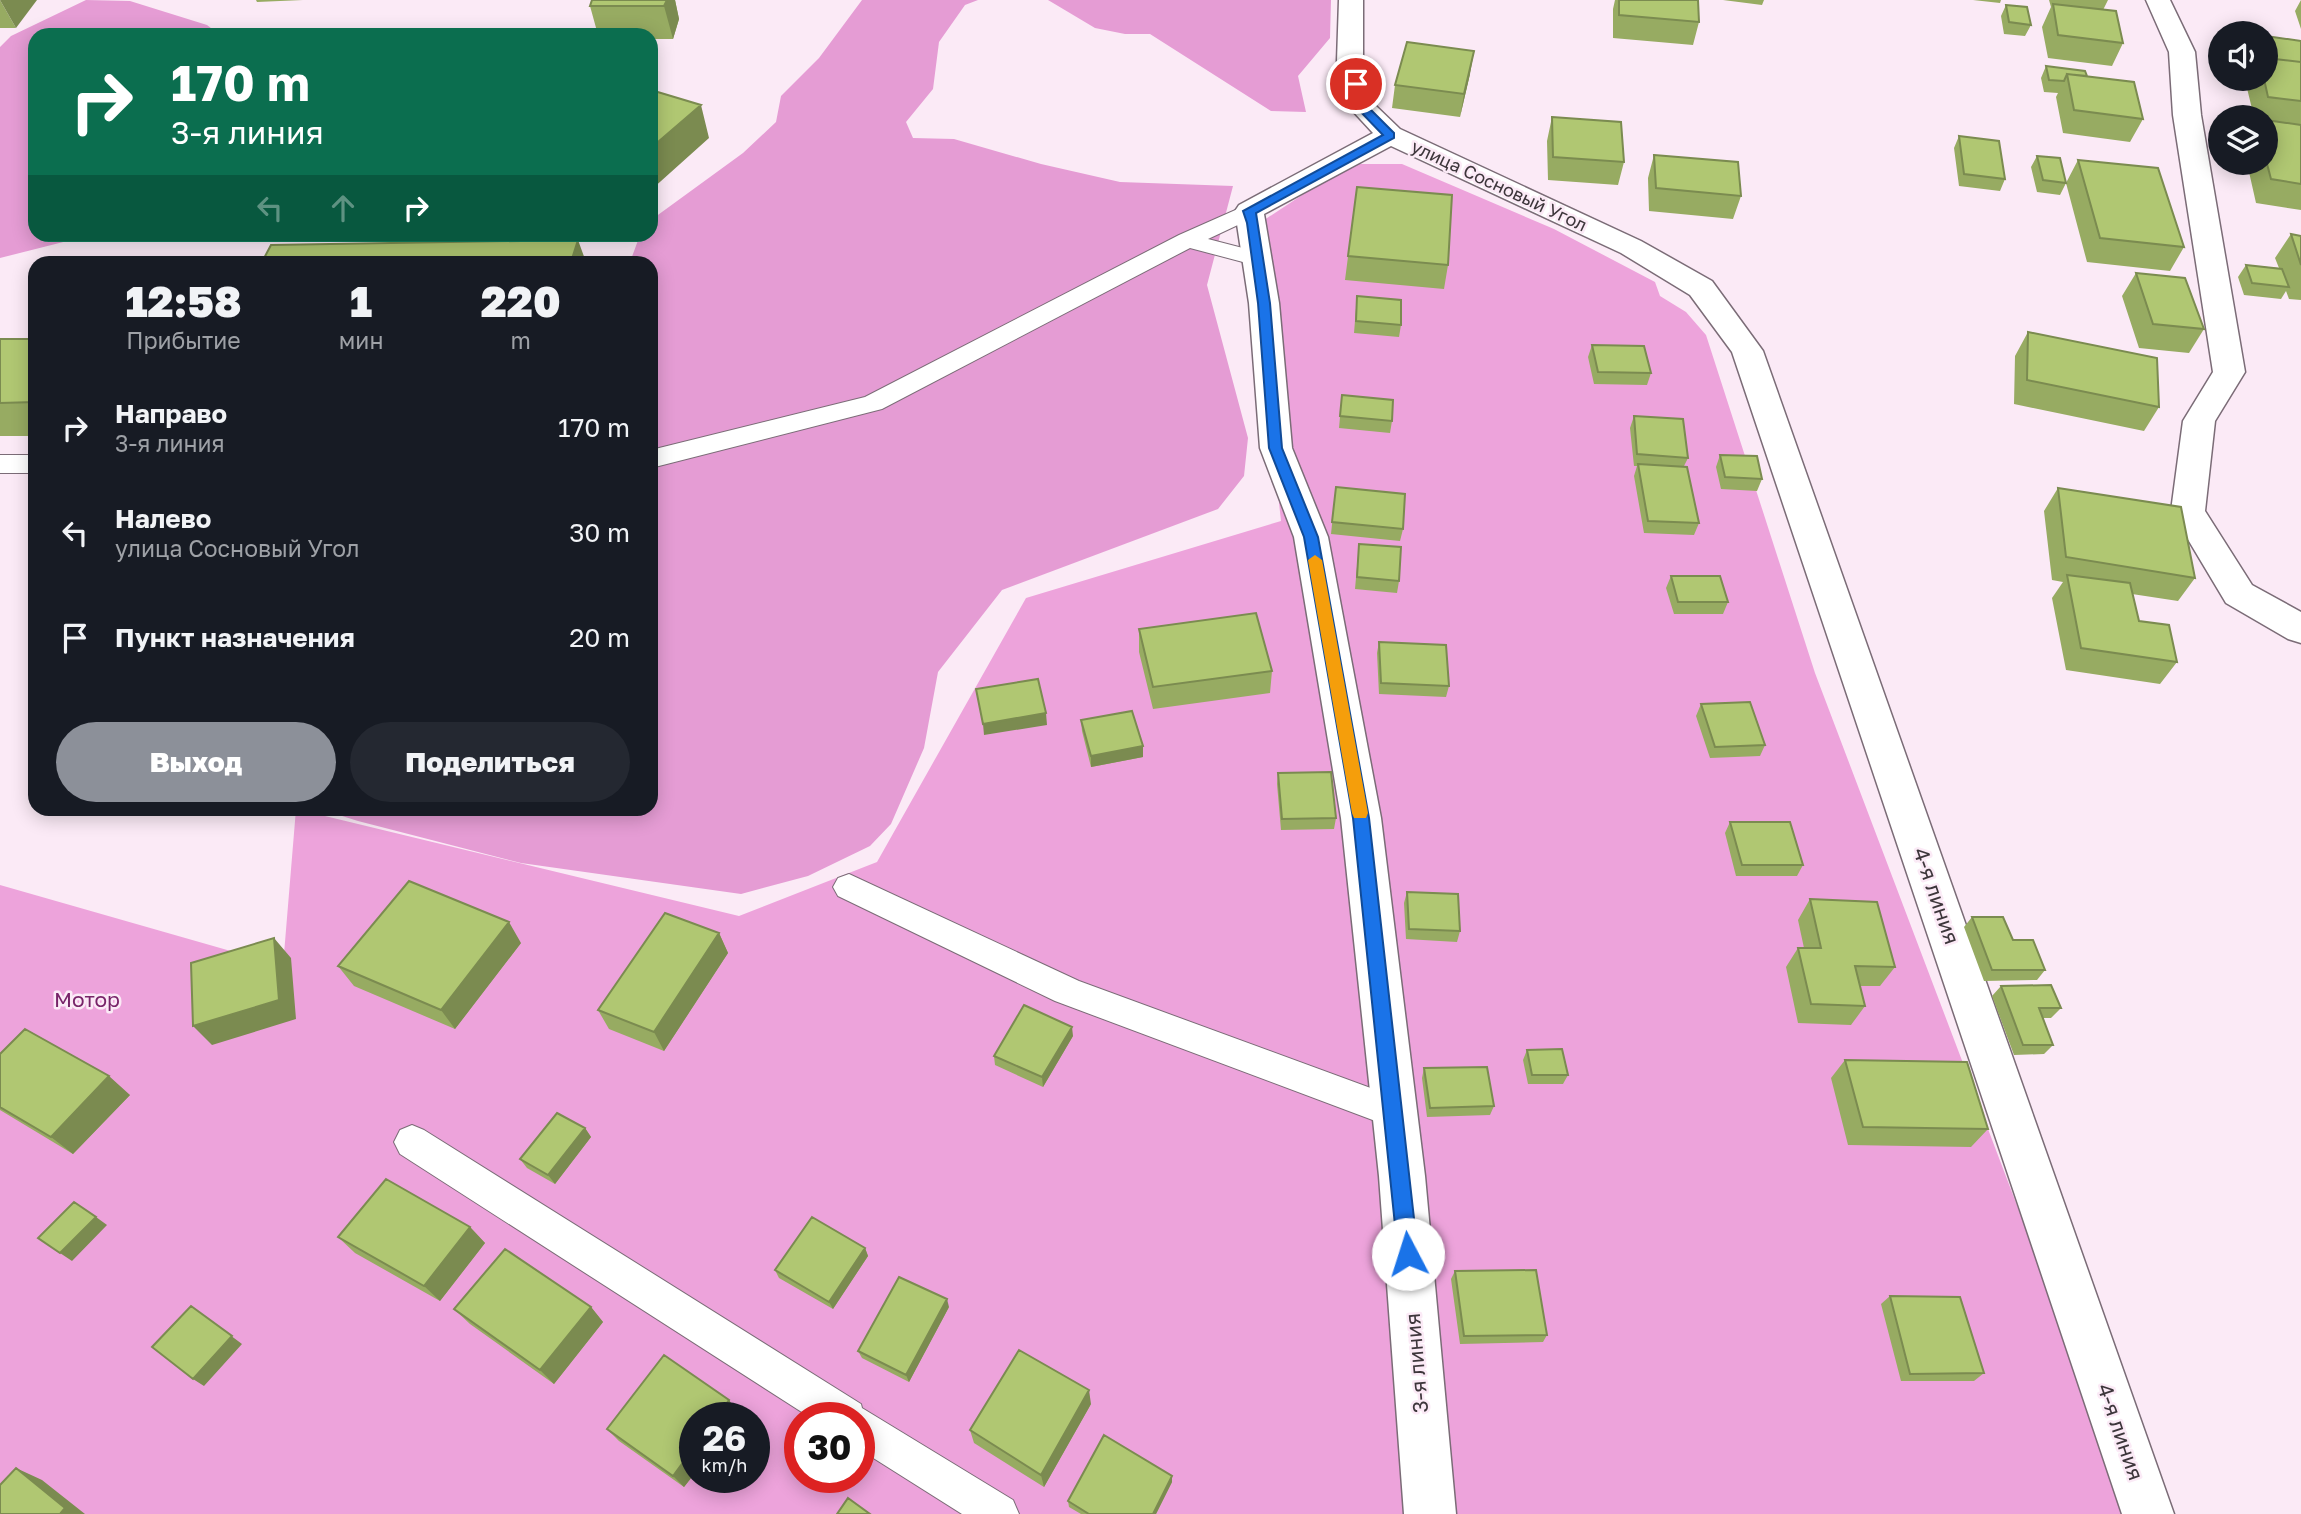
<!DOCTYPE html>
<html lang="ru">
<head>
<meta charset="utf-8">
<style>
	:root { --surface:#171b24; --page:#242831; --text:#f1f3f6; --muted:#9ea1a6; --accent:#8c9099 }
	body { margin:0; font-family:"Golos Text",sans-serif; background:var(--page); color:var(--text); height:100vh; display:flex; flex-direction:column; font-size:26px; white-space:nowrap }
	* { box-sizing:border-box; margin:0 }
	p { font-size:23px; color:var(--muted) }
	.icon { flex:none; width:38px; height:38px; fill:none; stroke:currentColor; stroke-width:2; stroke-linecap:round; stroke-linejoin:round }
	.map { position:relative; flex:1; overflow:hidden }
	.sheet { position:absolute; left:28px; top:256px; width:630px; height:560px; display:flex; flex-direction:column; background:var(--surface); border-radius:21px; box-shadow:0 4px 18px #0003 }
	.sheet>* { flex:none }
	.hud { position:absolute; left:28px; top:28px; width:630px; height:214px; border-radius:21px; box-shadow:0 4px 18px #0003; background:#0b6e4f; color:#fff; overflow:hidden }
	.fabs { position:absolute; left:2208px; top:21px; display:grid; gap:14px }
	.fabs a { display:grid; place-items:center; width:70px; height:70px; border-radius:50%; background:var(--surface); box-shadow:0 4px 18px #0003; font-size:35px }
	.speed { position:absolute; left:679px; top:1402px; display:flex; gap:14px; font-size:35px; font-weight:700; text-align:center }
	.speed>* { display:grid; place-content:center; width:91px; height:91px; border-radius:50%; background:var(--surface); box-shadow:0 4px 18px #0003; line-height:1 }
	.speed small { font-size:18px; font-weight:400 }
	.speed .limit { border:10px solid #d22; background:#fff; color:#111 }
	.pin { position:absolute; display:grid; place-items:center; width:60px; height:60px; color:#fff; margin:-30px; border:4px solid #fff; border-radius:50%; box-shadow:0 2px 7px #0007 }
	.me { position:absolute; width:77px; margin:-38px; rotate:355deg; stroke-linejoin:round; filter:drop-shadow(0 0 5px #0008) }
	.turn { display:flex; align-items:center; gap:24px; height:147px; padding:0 28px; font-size:32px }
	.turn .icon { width:91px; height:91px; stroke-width:2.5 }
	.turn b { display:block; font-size:49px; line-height:60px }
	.lanes { display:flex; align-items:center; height:66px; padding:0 28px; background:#0003; justify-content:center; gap:35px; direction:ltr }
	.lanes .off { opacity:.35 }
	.eta { display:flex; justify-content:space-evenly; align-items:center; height:119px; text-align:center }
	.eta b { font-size:42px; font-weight:800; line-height:49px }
	.button { display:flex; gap:14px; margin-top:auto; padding:14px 28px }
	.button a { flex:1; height:80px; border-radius:42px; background:var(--accent); color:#fff; font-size:28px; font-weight:800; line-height:80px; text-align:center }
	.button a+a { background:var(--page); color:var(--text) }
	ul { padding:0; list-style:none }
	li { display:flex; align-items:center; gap:21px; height:105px; padding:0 28px }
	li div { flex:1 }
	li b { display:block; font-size:26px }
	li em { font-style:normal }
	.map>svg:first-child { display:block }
</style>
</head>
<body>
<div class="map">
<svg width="2301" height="1514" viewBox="0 0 2301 1514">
	<rect width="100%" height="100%" fill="#fbeaf6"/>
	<path fill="#eda3db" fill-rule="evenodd" d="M1349 164H1402L1554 229 1655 282 1660 296 1686 312 1706 335 1815 673 2134 1514H0V885L283 966 296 809 739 916 877 862 1026 598 1281 521 1249 230ZM695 1418H754V1477H695ZM800 1418H859V1477H800Z"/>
	<path fill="#e59cd4" d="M86 0 130 1 207 25 220 35H35V234L91 235 0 258V47L11 36Z
		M862 0H978L965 5 939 42 933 89 906 122 913 138 954 139 1041 164 1120 182 1233 186 1207 285 1248 438 1244 476 1218 509 1002 590 938 672 924 748 891 824 870 846 808 876 741 894 521 863 358 821 320 809 651 808V262H630L640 235 651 234V220L743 153 776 122 781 96 819 58Z
		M1048 0H1331L1330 38 1298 76 1306 112 1271 111 1150 34H1125L1095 28Z"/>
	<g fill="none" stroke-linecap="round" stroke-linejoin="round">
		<defs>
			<path id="lane" d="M1249 204 1257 206 1260 211 1257 216 1208 239 1266 254 1269 259 1266 264 1258 266 1190 248 882 409 651 468V450L865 397 1179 235Z
				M0 455H35V473H0Z
				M849 874 1079 981 1406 1101 1411 1112 1406 1123 1394 1128 1055 1001 838 896 833 887 838 878Z
				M412 1125 424 1130 861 1404 862 1408 1013 1500 1019 1514H962L859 1449V1418H811L400 1154 394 1142 400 1130Z"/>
			<path id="street" d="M1339 0H1363V61L1375 105 1400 129 1641 241 1712 281 1763 351 2174 1514H2122L1732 352 1690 295 1621 253 1391 146 1264 214 1279 303 1292 448 1328 537 1381 818 1425 1176 1456 1514H1404L1379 1176 1341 818 1294 537 1260 448 1249 303 1235 211 1239 205 1373 133 1349 107 1337 61Z
				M2146 0H2170L2195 52 2201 115 2245 372 2215 421 2205 511 2252 585 2301 612V643L2288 639 2226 603 2171 511 2183 421 2213 372 2173 115 2169 52Z"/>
		</defs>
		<use href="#lane" stroke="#7b6c77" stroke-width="2"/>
		<use href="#street" stroke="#7b6c77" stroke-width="3"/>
		<use href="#lane" fill="#fff" fill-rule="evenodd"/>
		<use href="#street" fill="#fff" fill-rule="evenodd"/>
	</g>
	<path fill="#97ab62" d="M0 0 16 28H0Z
		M256 0H303L257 2Z
		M592 0H675L679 19 673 39H651V35H598L590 6Z
		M1615 0H1698L1699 22 1693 45 1613 38V9Z
		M1723 0H1764L1762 5Z
		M1973 0H2001L2000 3Z
		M2049 0H2108L2103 10 2123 43 2112 66 2048 58 2042 27 2051 7Z
		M2301 0V29L2295 11Z
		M2006 5 2031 25 2025 36 2004 34 2001 16Z
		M2301 41V210L2256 203 2247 163H2266V117H2254L2245 80V79H2266Z
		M2046 66 2087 76 2143 119 2130 142 2063 133 2056 97 2058 93 2044 92 2041 78Z
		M1470 74 1460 117 1392 108 1395 85Z
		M1552 117 1624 162 1618 185 1548 180 1547 141Z
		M1959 136 2005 179 2000 191 1959 186 1954 148Z
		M1654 155 1741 196 1733 219 1649 211 1648 178Z
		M2037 156 2066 183 2060 195 2037 192 2031 167Z
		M2078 160 2184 247 2170 271 2087 262 2066 183Z
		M1357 187 1448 265 1444 289 1345 280Z
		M2291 234 2301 236V300L2289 299 2286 291 2281 299 2244 295 2238 277 2246 265 2279 268 2275 258Z
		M2136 273 2204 329 2189 353 2139 348 2122 296Z
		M1357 296 1401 325 1399 337 1354 333Z
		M2028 332 2159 407 2144 431 2014 404 2015 356Z
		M0 339H35V436H0Z
		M1592 345 1651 373 1647 385 1594 384 1588 357Z
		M1342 395 1392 421 1390 433 1339 428Z
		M1634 416 1688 458 1684 466 1699 523 1694 535 1644 533 1634 476 1637 466H1634L1630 428Z
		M1720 455 1762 479 1757 491 1721 489 1716 467Z
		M1336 487 1403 529 1400 541 1331 534Z
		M2058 488 2195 578 2178 601 2132 594 2139 621 2177 662 2160 684 2066 670 2052 598 2063 582 2052 580 2044 511Z
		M1359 544 1399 581 1397 593 1355 589Z
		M1671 576 1728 602 1723 614H1674L1666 588Z
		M1139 629 1272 671 1270 693 1153 709 1139 652Z
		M1379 642 1449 686 1446 697 1379 694 1377 653Z
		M1701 704 1765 745 1760 756 1710 758 1696 716Z
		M1081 720 1143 746V757L1091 767 1082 731Z
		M1278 773 1336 818 1334 829 1281 830 1277 784Z
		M1730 822 1803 865 1797 876H1736L1725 833Z
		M1407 892 1460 931 1457 942 1406 939 1404 903Z
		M1810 899 1895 967 1880 986H1860L1865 1006 1851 1025 1798 1023 1786 967 1798 948H1804L1798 920Z
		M1972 917 2013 940 2045 970 2037 980 1984 981 1964 927Z
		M719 933 728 953 664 1051 609 1029 598 1010Z
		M521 943 455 1029 354 986 338 966Z
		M2001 986 2061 1008 2051 1018H2043L2053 1045 2044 1054 2014 1055 1992 996Z
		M1073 1036 1043 1087 995 1065 994 1056Z
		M1527 1050 1568 1075 1563 1084H1528L1523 1060Z
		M0 1054 130 1095 73 1154 0 1110Z
		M1845 1060 1988 1129 1971 1147 1848 1145 1831 1078Z
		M1424 1068 1494 1106 1490 1115 1427 1117 1422 1078Z
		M585 1128 591 1137 555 1184 527 1168 520 1159Z
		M470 1227 485 1243 440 1301 355 1253 338 1237Z
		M865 1248 868 1256 833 1309 779 1278 775 1270Z
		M1455 1271 1547 1335 1543 1342 1460 1344 1451 1279Z
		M1890 1296 1984 1373 1974 1381H1901L1881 1304Z
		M591 1307 603 1322 554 1384 470 1324 454 1309Z
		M949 1307 909 1382 862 1358 858 1351Z
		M729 1400 738 1414 695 1418V1473L684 1487 619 1441 607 1429Z
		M1091 1404 1044 1487 974 1443 970 1430Z
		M1172 1482 1156 1514H1081L1069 1507 1068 1501Z"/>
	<path fill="#7b8b50" d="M0 0H37L16 28Z
		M667 0H675L679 19 673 39 664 6Z
		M1474 51 1470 74 1460 117 1464 94Z
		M701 105 709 138 651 190V148Z
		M578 240 586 262H571Z
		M1046 713 1047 725 984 735 983 724Z
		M1143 746V757L1091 767V756Z
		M509 922 521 943 455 1029 441 1010Z
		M719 933 728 953 664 1051 654 1032Z
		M274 938 291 958 296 1019 212 1045 193 1026Z
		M1072 1027 1073 1036 1043 1087 1042 1077Z
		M109 1076 130 1095 73 1154 51 1137Z
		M585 1128 591 1137 555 1184 548 1175Z
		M96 1217 107 1225 72 1261 60 1253Z
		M470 1227 485 1243 440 1301 424 1286Z
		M865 1248 868 1256 833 1309 829 1302Z
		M947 1299 949 1307 909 1382 906 1375Z
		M191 1306 242 1344 204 1386 193 1379Z
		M591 1307 603 1322 554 1384 540 1370Z
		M1089 1390 1091 1404 1044 1487 1041 1475Z
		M729 1400 738 1414 736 1418H716Z
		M695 1446V1473L684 1487 673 1476Z
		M16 1468 42 1480 85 1514H60Z
		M1172 1476V1482L1156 1514H1153Z"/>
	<path fill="#b0c772" stroke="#7b8b50" stroke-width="2" d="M592 0H667L664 6H590Z
		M1619 0H1698L1699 22 1619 15Z
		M2053 4 2116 11 2123 43 2058 35Z
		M2006 5 2027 7 2031 25 2009 22Z
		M2266 36 2301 41V62L2266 58Z
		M1407 42 1474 51 1464 94 1395 85Z
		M2266 58 2301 62V101L2268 97 2264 79H2266Z
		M2046 66 2085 71 2087 76 2067 74 2064 81 2049 80Z
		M2067 74 2134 82 2143 119 2074 110Z
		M651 90 701 105 651 148Z
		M1552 117 1621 122 1624 162 1553 157Z
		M2266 120 2301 125V184L2271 179 2266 160Z
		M1959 136 1999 141 2005 179 1964 174Z
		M1654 155 1738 162 1741 196 1656 188Z
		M2037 156 2060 158 2066 183 2043 180Z
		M2078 160 2158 168 2184 247 2100 238Z
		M1357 187 1452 195 1448 265 1348 256Z
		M2291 234 2301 236V265Z
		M578 240 571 262H262L271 245Z
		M264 259 262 262H237L238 260Z
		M2246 265 2282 269 2289 287 2252 283Z
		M2136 273 2185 278 2204 329 2153 324Z
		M1357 296 1401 300V325L1356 321Z
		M2028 332 2157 358 2159 407 2027 380Z
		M0 339H35V402L0 403Z
		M1592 345 1644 346 1651 373 1598 372Z
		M1342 395 1393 400 1392 421 1340 416Z
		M1634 416 1683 419 1688 458 1637 454Z
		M1720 455 1757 456 1762 479 1725 477Z
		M1638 464 1687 467 1699 523 1648 521Z
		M1336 487 1405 494 1403 529 1332 522Z
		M2058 488 2181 507 2195 578 2066 557Z
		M1359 544 1401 547 1399 581 1357 577Z
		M2067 575 2130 583 2139 621 2169 625 2177 662 2081 648Z
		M1671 576H1720L1728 602H1678Z
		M1256 613 1272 671 1153 687 1139 629Z
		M1379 642 1446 645 1449 686 1381 683Z
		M1038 679 1046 713 983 724 976 689Z
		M1750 702 1765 745 1715 747 1701 704Z
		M1132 711 1143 746 1091 756 1081 720Z
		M1331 772 1336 818 1282 819 1278 773Z
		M1730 822H1790L1803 865H1742Z
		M409 881 509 922 441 1010 338 966Z
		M1407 892 1458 894 1460 931 1409 929Z
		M1810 899 1877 902 1895 967 1855 966 1865 1006 1811 1004 1798 948H1821Z
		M665 913 719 933 654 1032 598 1010Z
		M1972 917H2003L2013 940H2033L2045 970H1992Z
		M274 938 279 1000 193 1026 191 963Z
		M2051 985 2061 1008H2039L2053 1045H2023L2001 986Z
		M1024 1005 1072 1027 1042 1077 994 1056Z
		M25 1029 109 1076 51 1137 0 1107V1054Z
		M1562 1049 1568 1075H1532L1527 1050Z
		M1845 1060 1967 1062 1988 1129 1863 1127Z
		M1487 1067 1494 1106 1430 1108 1424 1068Z
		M557 1113 585 1128 548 1175 520 1159Z
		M386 1179 470 1227 424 1286 338 1237Z
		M74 1202 96 1217 60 1253 38 1238Z
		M812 1217 865 1248 829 1302 775 1270Z
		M505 1249 591 1307 540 1370 454 1309Z
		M1536 1270 1547 1335 1464 1336 1455 1271Z
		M899 1277 947 1299 906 1375 858 1351Z
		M1890 1296 1960 1297 1984 1373 1910 1374Z
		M191 1306 232 1336 193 1379 152 1347Z
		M1019 1350 1089 1390 1041 1475 970 1430Z
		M664 1355 729 1400 716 1418H695V1446L673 1476 607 1429Z
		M1104 1435 1172 1476 1153 1514H1089L1068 1501Z
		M16 1468 65 1508 60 1514H0V1485Z
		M848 1498 870 1514H837Z"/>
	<path fill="#1a73e8" stroke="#114b97" stroke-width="2" d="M1356 81 1361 84 1367 106 1394 133V138L1256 213 1270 303 1282 448 1318 537 1369 818 1418 1254 1415 1261 1408 1263 1401 1261 1398 1254 1353 818 1304 537 1269 448 1258 303 1247 223 1243 211 1383 135 1356 107 1350 84Z"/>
	<path fill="#f59e0b" d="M1315 555 1322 560 1368 813 1366 818H1354L1352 813 1308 560Z"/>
	<g text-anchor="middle" stroke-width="5" stroke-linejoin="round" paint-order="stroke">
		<g font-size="18" fill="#3d363b" stroke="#fbeaf6">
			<text transform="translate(1499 186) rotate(25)" y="6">улица Сосновый Угол</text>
		</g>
		<g font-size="21" fill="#3d363b" stroke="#fbeaf6">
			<text transform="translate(1936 896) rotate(71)" y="7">4-я линия</text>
			<text transform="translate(1417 1363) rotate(-95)" y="7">3-я линия</text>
			<text transform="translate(2120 1432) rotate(71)" y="7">4-я линия</text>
		</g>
		<g font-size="21" fill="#782469" stroke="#fbeaf6">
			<text x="87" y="1007">Мотор</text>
		</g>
	</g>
</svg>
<div class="fabs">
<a><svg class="icon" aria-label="sound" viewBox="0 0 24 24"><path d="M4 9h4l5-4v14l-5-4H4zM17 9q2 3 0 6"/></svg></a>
<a><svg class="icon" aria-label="layers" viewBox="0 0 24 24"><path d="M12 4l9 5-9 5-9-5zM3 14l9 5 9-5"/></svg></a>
</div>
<div class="speed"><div>26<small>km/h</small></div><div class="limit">30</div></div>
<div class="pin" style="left:1356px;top:84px;background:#d93025"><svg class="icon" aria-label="arrive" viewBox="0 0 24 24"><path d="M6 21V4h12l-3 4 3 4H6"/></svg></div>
<svg class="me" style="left:1408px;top:1254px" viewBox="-20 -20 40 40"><circle r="19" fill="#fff"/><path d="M0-13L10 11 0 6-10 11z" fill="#1a73e8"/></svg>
<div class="hud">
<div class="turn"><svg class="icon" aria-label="right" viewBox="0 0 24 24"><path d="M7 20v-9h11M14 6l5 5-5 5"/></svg><div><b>170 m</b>3-я линия</div></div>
<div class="lanes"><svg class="icon off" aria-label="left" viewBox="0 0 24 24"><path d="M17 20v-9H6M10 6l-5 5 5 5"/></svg><svg class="icon off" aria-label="ahead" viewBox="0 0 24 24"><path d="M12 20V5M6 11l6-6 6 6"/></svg><svg class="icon" aria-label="right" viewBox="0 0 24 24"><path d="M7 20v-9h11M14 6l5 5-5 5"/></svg></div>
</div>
<section class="sheet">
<div class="eta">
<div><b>12:58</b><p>Прибытие</p></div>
<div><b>1</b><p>мин</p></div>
<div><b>220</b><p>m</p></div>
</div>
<ul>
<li><svg class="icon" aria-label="right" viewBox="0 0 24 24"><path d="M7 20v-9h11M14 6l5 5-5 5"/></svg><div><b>Направо</b><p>3-я линия</p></div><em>170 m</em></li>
<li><svg class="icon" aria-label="left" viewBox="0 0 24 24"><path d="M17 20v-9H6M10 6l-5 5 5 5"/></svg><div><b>Налево</b><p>улица Сосновый Угол</p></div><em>30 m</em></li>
<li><svg class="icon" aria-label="arrive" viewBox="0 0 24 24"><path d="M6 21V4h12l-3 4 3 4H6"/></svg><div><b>Пункт назначения</b></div><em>20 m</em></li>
</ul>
<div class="button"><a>Выход</a><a>Поделиться</a></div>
</section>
</div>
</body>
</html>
